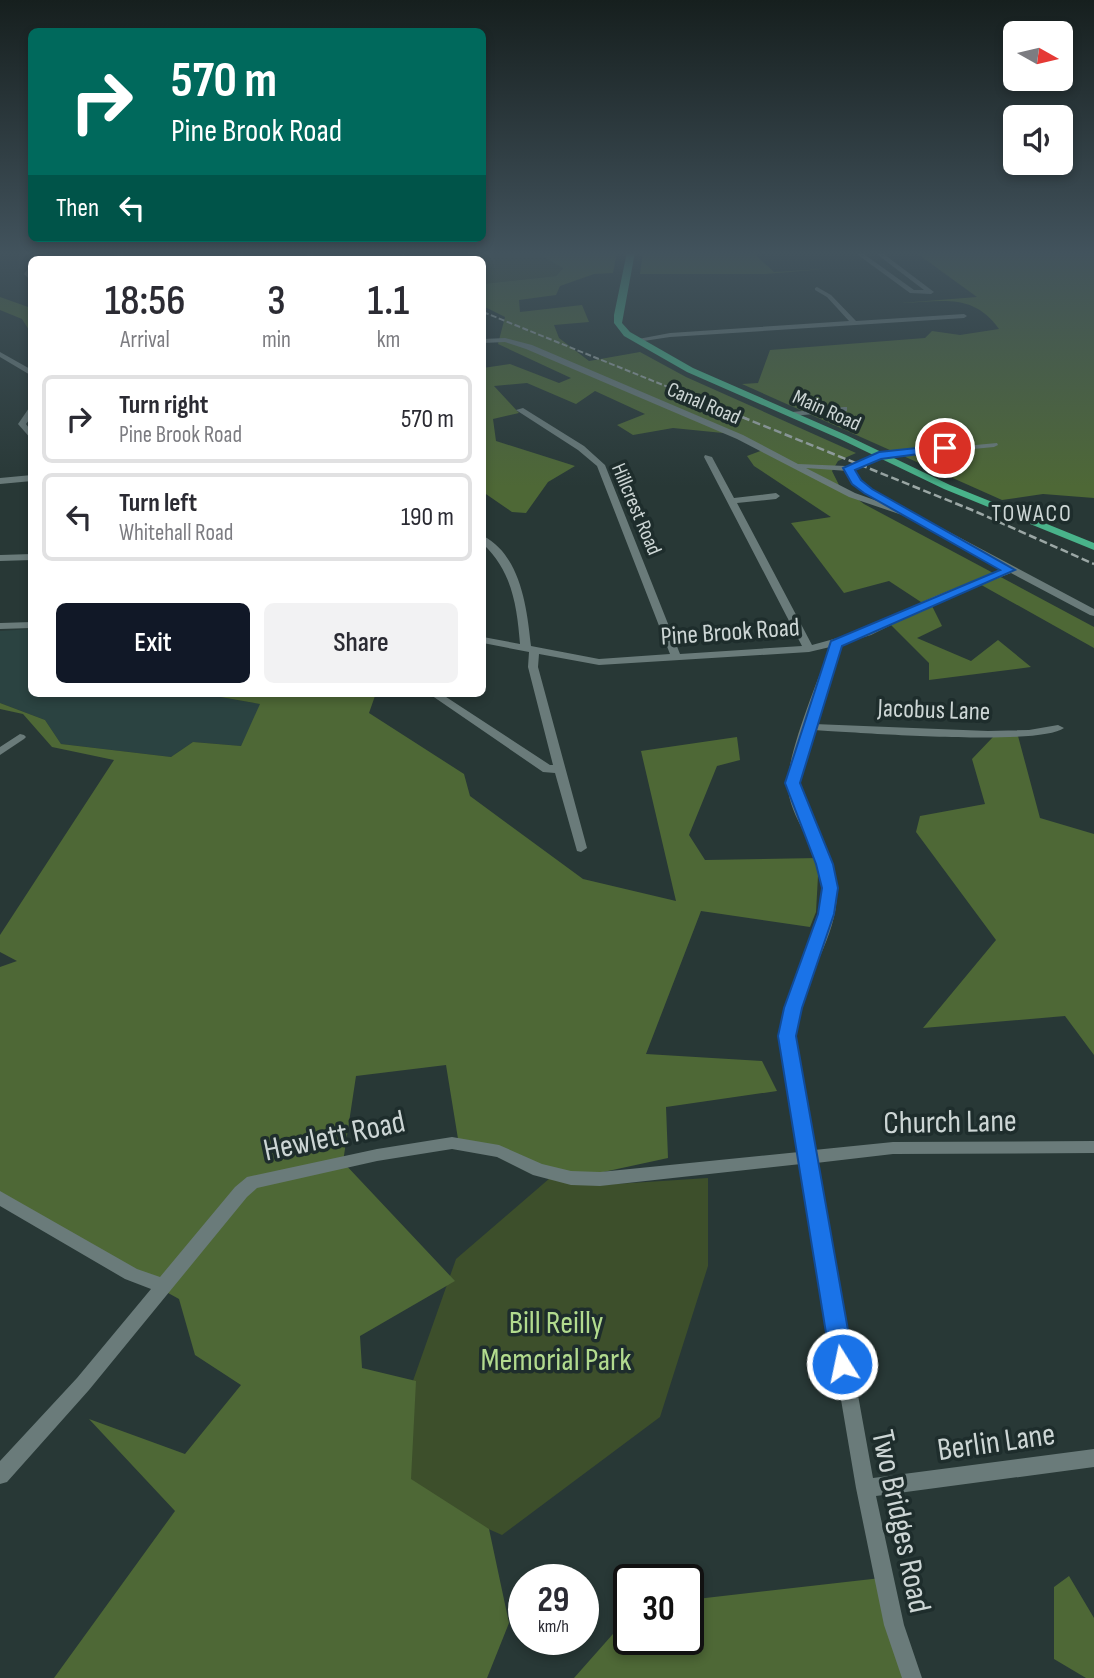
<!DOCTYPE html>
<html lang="en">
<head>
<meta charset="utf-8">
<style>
	:root { --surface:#fff; --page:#f2f2f3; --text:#2b2b33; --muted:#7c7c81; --line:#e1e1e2; --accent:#111827 }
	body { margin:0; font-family:"Sofia Sans Condensed",sans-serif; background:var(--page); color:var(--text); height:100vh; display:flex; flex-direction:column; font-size:26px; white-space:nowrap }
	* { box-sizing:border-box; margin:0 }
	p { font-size:23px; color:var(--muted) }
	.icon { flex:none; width:38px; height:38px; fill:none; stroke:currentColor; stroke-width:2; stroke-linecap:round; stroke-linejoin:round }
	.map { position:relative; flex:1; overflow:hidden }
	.drawer { position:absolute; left:28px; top:256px; width:458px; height:441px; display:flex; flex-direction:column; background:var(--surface); border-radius:10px; box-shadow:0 4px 10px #0003 }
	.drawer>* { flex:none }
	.guide { position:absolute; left:28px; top:28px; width:458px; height:214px; border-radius:10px; box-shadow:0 4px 10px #0003; background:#00695c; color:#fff; overflow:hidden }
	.needle { width:46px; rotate:98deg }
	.tools { position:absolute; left:1003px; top:21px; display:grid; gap:14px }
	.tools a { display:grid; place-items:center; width:70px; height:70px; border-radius:10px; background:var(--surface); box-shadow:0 4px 10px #0003; font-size:35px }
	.speed { position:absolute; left:508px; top:1564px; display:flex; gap:14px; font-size:35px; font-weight:700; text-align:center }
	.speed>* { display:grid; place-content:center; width:91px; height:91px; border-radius:50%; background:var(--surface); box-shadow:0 4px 10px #0003; line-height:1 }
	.speed small { font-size:18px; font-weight:400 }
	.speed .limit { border:4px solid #111; border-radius:10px; background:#fff; color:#111 }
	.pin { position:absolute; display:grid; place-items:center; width:60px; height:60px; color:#fff; margin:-30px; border:4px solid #fff; border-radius:50%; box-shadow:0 2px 7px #0007 }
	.me { position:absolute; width:77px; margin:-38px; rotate:350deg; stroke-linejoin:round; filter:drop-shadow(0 0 5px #0008) }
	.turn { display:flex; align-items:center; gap:24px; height:147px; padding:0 28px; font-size:32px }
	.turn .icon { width:91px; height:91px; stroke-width:2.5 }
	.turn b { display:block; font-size:49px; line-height:60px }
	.then { display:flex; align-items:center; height:66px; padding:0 28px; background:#0003; gap:14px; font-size:26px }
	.eta { display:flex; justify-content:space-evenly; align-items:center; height:119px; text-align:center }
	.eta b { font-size:42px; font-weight:600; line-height:49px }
	.action { display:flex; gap:14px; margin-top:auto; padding:14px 28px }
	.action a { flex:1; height:80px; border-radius:10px; background:var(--accent); color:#fff; font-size:28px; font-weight:600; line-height:80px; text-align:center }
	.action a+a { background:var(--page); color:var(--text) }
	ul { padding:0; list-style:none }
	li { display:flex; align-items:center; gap:21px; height:88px; margin:0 14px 10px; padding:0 14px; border:4px solid var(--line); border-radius:10px }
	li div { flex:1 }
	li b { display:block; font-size:26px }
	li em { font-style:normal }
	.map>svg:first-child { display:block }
</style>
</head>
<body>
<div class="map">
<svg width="1094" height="1678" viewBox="0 0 1094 1678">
	<rect width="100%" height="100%" fill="#283836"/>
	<path fill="#2b4341" d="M31 629 32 693H198L261 704 241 746 193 742 171 757 61 744 45 720 0 703V631Z"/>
	<path fill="#3d4f2b" d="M423 252H535L563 267 556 276 483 284V259H431Z
		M550 1178 600 1185 708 1178V1266L660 1417 502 1535 378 1480 456 1259Z"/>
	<path fill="#4e6836" d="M535 252H617L613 273 594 274 560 286 556 295 519 300 520 312 582 305 589 322 554 325 559 338 589 361 640 352 686 377 856 453 838 461 832 471 839 485 864 504 1094 627V648L976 582 930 602 942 626 917 638 971 661 998 640 1031 667 929 680V663L889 623 924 604 889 581 844 593 791 523 831 517 754 466 747 456 763 450 733 434 673 428 633 435 617 425 645 414 595 391 576 404 527 383 494 386 519 413 493 419 496 441 575 466 548 482 526 513 512 512 483 492V368L510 364 559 383 571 378 498 344 505 317 483 306V284L556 276 563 268Z
		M643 252H752L774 272 824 269 766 274H640Z
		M915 252H1094V498L1043 494 1002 500 742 384 758 383 770 350 925 338 932 331 960 335 999 329C973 292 941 302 901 303L977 297Z
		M0 297 31 308V333L22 319 0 310Z
		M198 693H376L369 713 464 774 470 796 583 879 676 901 641 751 737 737 740 760 717 766 689 835 705 860 819 858 816 912 810 927 701 911 646 1054 762 1061 777 1091 666 1107 668 1158 571 1179 459 1145 446 1065 356 1076 343 1162 455 1281 360 1336 362 1368 416 1381 411 1479 489 1529 509 1623 487 1678H54L175 1511 89 1419 185 1454 241 1385 195 1355 179 1299 0 1200V967L17 961 0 952V935L114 760 52 747 23 714 0 709V703L45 720 61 744 171 757 193 742 241 746 260 704Z
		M1018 736 1040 818 1094 834V1055L1065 1016 923 1028 996 940 916 832 920 816 985 804 972 759 993 737Z
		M1069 1576 1094 1618V1678H1086L1054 1659V1587Z
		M881 1578 915 1678H574L628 1617V1640H688V1600Z"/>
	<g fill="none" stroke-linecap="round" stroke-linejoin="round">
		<path fill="#6a7b7a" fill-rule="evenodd" d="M50 252H58L43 259H34Z
			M109 252H117L132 259H124Z
			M233 252H240L251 259H243Z
			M307 252H313V259H307Z
			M854 252H861L914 290H924L874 252H881L934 292 931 294 910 293Z
			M32 263V282L24 274Z
			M817 287 831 295 856 321 964 314 967 316 964 318 670 337 637 342 633 340 670 333 849 321 827 297 815 290V288Z
			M505 338 532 345 743 435 798 464 846 466 879 454 997 443 998 445 994 447 880 458 855 468 860 481 888 499 889 501 886 503 904 508 1094 609V616L1090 615 1011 573 939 601 871 635 841 644 814 724 988 731 1029 730 1058 725 1064 728C1038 747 854 732 812 730 806 748 799 769 800 788 802 818 831 849 836 882 843 931 803 976 796 1024 793 1042 798 1059 801 1077 805 1101 810 1125 814 1150L893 1142 1094 1141V1153L893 1154 816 1163 873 1478 1094 1449V1467L876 1496 904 1625 922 1678H902L884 1625 856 1488 801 1164 600 1186 571 1185 533 1175 497 1157 452 1149 377 1161 257 1188 247 1197 89 1390 7 1482 0 1484V1461L77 1378 151 1289 125 1279 0 1206V1191L137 1269 160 1277 235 1187 247 1177 377 1149 452 1137 499 1145 542 1164 571 1171 600 1172 799 1152 781 1044C783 988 821 947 824 896 826 854 793 827 788 790 784 760 819 678 830 647L809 652 599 665 539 654 538 667 587 848 581 852 577 851 555 773 543 772 428 693H440L550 765H553L528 667 529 652 483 643V637L520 644C517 606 512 571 483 544V536C521 555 527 609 531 646L599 659 670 654 597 466 578 450 516 410 523 408 584 446 605 465 680 654 802 646 704 457 705 455 712 457 734 498 776 493 780 496 776 499 737 503 812 645 863 631 933 597 1004 569 905 516 849 497 737 439 526 349 505 342 483 343V339ZM806 468 848 471 853 484 880 502 855 493Z
			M0 352 32 370V376L0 357Z
			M844 407H847V411L792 416 788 414 792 412Z
			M29 408H32V416L26 424 32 432V440L18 424Z
			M32 475V481L0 484V478Z
			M32 554V560L0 561V555Z
			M32 622V628L0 629V623Z
			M20 734 24 735 26 737 24 739 0 755V747Z"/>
		<path fill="#49b38a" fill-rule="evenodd" d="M627 252H635L622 323 630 332 693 368 846 435 950 485 1094 543V550L944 489 840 439 687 372 624 336 614 323V315Z"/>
		<path stroke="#9ba7a5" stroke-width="2" stroke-dasharray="6 2.5" stroke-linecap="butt" d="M401 252 406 259
			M483 312 747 419"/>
		<path stroke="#9ba7a5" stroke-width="2.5" stroke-dasharray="8 3.5" stroke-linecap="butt" d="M742 417 972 510 1094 564"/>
	</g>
	<linearGradient id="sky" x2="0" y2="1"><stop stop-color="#161f1e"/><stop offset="0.52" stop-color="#42535d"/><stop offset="1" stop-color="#42535d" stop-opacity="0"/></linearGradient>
	<rect width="1094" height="487" fill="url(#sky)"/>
	<path fill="#1a73e8" stroke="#114b97" stroke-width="2" d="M945 445 951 448 949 450 881 459 855 470 861 480 872 489 1015 570 842 646 800 783 833 864 838 888 834 914 802 1008 796 1036 854 1364 851 1371 842 1375 834 1371 831 1364 778 1036 784 1008 818 914 822 888 816 864 785 783 831 641 1000 570 864 493 852 484 843 468 879 452Z"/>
	<g text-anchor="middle" stroke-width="7" stroke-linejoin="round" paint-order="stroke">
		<g font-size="21" fill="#cdd6d5" stroke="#1e2d2c">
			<text transform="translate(704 403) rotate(23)" y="7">Canal Road</text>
			<text transform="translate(827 410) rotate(24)" y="7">Main Road</text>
			<text transform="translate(637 509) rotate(67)" y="7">Hillcrest Road</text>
		</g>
		<g font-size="24" letter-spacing="2" fill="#cdd6d5" stroke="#1e2d2c">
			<text x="1032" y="521">TOWACO</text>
		</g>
		<g font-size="26" fill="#cdd6d5" stroke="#1e2d2c">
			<text transform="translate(730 631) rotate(-4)" y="9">Pine Brook Road</text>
			<text transform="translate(934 709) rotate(2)" y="9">Jacobus Lane</text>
		</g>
		<g font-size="32" fill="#cdd6d5" stroke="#1e2d2c">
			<text transform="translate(950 1121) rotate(-1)" y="11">Church Lane</text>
			<text transform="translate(334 1135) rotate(-12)" y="11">Hewlett Road</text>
			<text transform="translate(996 1441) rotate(-8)" y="11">Berlin Lane</text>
			<text transform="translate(902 1521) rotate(78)" y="11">Two Bridges Road</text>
		</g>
		<g font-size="32" fill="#b2db8e" stroke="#1e2d2c">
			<text x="556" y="1333">Bill Reilly<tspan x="556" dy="37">Memorial Park</tspan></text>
		</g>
	</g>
</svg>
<div class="tools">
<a><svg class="needle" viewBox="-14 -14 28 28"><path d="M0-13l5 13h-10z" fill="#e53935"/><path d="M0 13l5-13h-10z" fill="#7c7c81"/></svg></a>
<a><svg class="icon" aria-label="sound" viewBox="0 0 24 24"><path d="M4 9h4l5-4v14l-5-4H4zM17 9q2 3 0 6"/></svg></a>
</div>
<div class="speed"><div>29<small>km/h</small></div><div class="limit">30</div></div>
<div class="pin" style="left:945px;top:448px;background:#d93025"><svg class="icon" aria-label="arrive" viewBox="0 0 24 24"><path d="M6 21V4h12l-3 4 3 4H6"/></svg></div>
<svg class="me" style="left:842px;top:1364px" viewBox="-20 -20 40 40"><circle r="17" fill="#1a73e8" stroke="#fff" stroke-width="3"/><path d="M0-11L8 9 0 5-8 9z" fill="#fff"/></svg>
<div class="guide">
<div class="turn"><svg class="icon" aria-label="right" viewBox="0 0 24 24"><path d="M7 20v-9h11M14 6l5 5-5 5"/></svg><div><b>570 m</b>Pine Brook Road</div></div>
<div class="then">Then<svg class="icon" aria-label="left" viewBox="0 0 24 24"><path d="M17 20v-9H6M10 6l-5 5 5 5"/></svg></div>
</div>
<section class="drawer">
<div class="eta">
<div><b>18:56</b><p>Arrival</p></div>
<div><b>3</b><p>min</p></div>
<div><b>1.1</b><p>km</p></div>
</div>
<ul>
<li><svg class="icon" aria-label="right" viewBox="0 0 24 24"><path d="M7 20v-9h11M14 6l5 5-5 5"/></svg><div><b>Turn right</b><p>Pine Brook Road</p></div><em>570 m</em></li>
<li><svg class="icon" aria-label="left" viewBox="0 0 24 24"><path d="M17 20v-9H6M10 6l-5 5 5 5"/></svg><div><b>Turn left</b><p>Whitehall Road</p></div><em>190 m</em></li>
</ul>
<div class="action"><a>Exit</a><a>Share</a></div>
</section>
</div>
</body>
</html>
